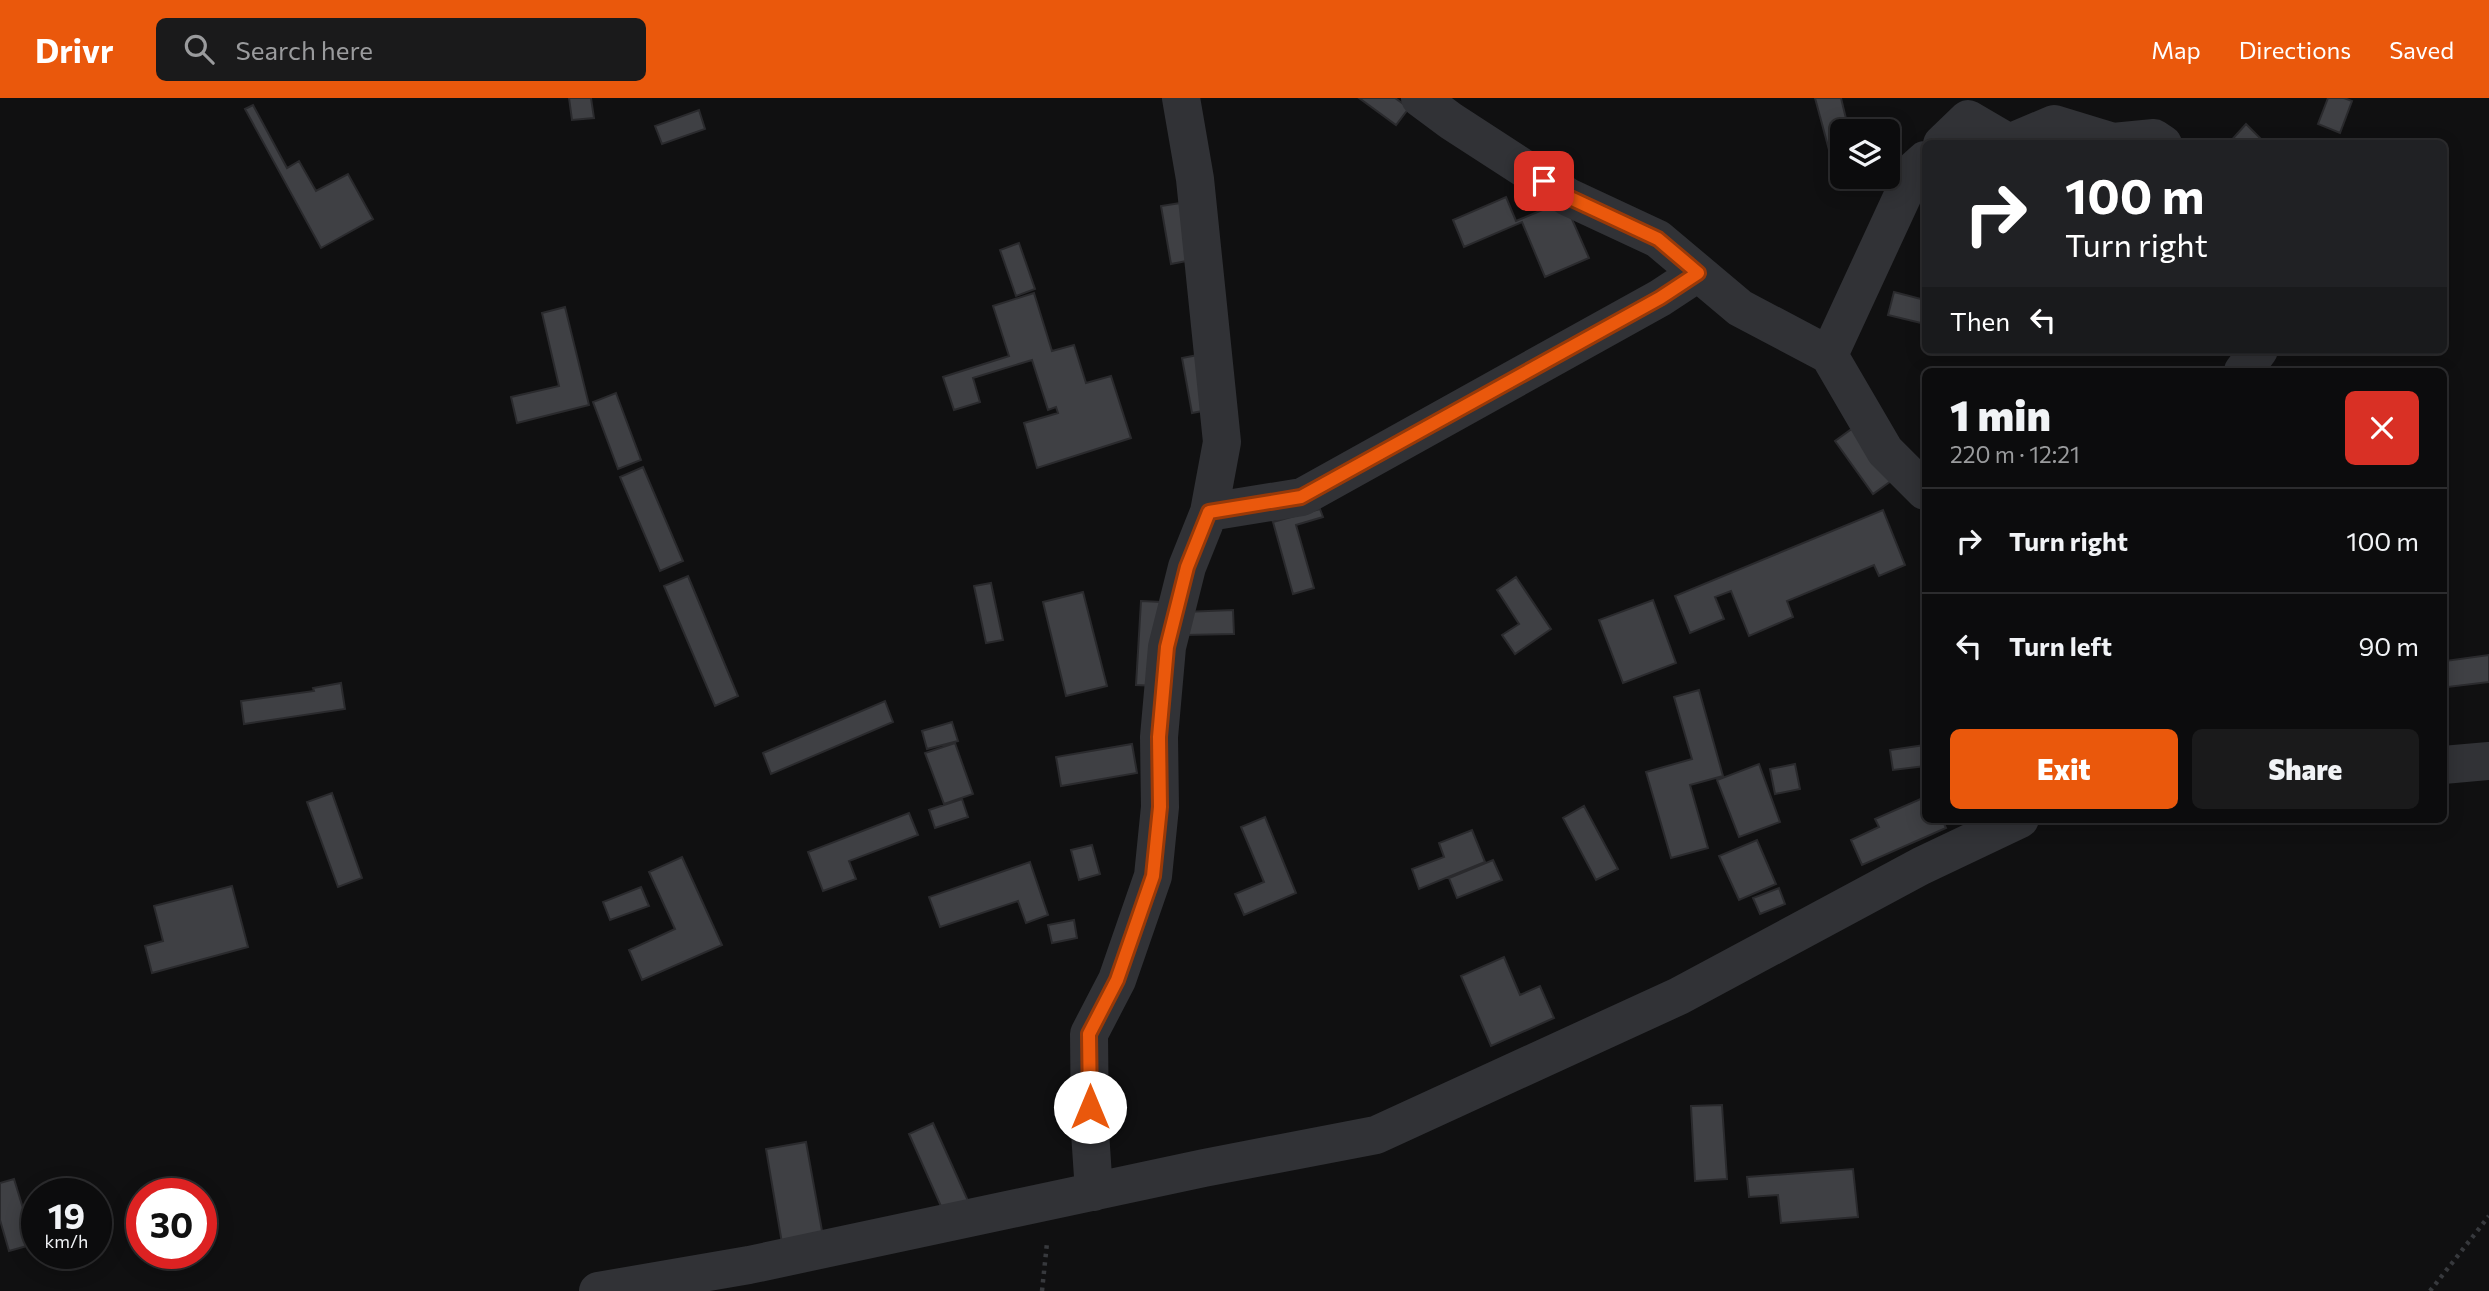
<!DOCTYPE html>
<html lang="en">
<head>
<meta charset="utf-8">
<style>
	:root { --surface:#0c0c0d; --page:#1a1a1b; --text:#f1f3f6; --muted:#9a9b9d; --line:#2c2c2e; --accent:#ea580c }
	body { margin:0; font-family:Commissioner,sans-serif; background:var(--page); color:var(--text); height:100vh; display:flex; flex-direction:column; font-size:26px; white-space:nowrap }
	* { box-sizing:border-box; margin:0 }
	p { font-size:23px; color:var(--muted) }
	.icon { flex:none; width:38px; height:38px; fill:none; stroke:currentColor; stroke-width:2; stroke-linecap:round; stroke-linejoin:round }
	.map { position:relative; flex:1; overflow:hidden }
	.side { position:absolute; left:1922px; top:270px; width:525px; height:455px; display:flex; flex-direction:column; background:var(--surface); border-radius:10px; box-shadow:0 4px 18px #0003,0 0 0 2px var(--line) }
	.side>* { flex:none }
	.banner { position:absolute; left:1922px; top:42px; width:525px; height:214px; border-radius:10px; box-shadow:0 4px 18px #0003,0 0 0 2px var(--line); background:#202124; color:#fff; overflow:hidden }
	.fabs { position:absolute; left:1830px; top:21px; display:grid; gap:14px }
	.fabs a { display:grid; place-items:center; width:70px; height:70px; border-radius:10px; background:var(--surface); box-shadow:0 4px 18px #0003,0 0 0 2px var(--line); font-size:35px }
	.speed { position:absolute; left:21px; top:1080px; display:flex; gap:14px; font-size:35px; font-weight:700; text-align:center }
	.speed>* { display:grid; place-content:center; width:91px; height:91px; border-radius:50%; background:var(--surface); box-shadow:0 4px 18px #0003,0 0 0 2px var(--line); line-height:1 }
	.speed small { font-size:18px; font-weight:400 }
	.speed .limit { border:10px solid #d22; background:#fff; color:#111 }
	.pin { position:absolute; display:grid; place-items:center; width:60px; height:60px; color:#fff; margin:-30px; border-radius:14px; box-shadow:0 4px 10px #0006 }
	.me { position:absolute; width:77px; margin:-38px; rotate:0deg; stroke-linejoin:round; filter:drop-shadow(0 0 5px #0008) }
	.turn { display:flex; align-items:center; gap:24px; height:147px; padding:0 28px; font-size:32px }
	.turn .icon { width:91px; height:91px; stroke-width:2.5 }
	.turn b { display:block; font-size:49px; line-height:60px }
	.then { display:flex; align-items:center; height:66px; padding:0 28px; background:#0003; gap:14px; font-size:26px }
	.round { display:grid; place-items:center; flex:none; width:74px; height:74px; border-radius:10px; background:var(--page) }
	.headline { display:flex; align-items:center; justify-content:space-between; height:119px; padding:0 28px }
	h1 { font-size:42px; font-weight:800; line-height:52px }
	.primary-button { display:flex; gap:14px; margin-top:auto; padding:14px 28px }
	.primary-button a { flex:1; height:80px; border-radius:10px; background:var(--accent); color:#fff; font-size:28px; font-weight:800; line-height:80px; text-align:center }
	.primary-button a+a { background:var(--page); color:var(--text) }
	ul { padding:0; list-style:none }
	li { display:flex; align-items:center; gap:21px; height:105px; padding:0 28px; border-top:2px solid var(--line) }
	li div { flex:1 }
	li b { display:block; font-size:26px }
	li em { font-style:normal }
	header { display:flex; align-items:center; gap:42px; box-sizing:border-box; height:98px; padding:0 35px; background:var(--accent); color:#fff }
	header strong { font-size:33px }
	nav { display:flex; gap:38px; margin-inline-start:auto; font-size:24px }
	.search { width:490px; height:63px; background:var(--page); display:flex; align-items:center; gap:18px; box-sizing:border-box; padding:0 24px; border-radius:10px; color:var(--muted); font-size:26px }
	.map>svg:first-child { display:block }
</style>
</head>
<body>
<header>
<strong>Drivr</strong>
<div class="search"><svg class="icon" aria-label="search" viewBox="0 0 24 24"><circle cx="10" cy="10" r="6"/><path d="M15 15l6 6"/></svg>Search here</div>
<nav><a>Map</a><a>Directions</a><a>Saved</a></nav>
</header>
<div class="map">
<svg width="2489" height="1193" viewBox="0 0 2489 1193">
	<rect width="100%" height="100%" fill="#101011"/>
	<path fill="#3f4044" stroke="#2a2a2d" stroke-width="2" d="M569 0H591L594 20 572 22Z
		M1359 0H1395L1409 10 1396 27Z
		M1815 0H1841L1849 33H1843V72L1835 74Z
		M2328 0H2344L2352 3 2340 35 2318 26Z
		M253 7 287 70 299 63 316 93 348 76 373 121 321 150 245 11Z
		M699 12 705 31 662 46 655 28Z
		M2246 26 2266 46H2228Z
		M1506 99 1516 123 1564 103 1589 160 1545 179 1522 124 1464 149 1453 122Z
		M1187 104 1197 161 1171 166 1161 108Z
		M1019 145 1035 191 1016 198 1000 152Z
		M1894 194 1925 202V226L1888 217Z
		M1034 195 1052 253 1074 247 1086 285 1111 278 1131 340 1037 370 1024 325 1058 315 1056 309 1048 312 1032 262 973 280 980 304 954 312 943 279 1009 258 993 208Z
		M565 209 589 307 517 325 511 299 559 288 542 215Z
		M1203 256 1213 311 1192 315 1182 260Z
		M616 295 641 362 618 371 593 304Z
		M1853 330 1891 383 1873 396 1835 343Z
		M643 369 683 463 660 473 620 379Z
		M1320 411 1323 419 1296 427 1314 490 1293 496 1273 424Z
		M1883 412 1905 467 1879 478 1874 467 1787 503 1793 519 1749 538 1731 493 1715 499 1724 521 1690 535 1675 498Z
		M688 478 738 598 715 608 664 488Z
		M1516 479 1551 531 1515 556 1502 537 1519 526 1497 492Z
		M991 485 1003 542 986 545 974 488Z
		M1083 494 1107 588 1066 598 1043 504Z
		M1653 502 1676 565 1623 585 1599 522Z
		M1141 503 1162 504 1157 588 1136 587Z
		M1233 512 1234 536 1184 537 1183 514Z
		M2489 557V584L2448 589 2445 563Z
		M341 585 345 611 244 626 241 603 314 593 313 590Z
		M1699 592 1723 678 1690 687 1708 750 1671 760 1646 674 1692 661 1674 599Z
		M885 603 893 624 771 676 763 655Z
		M952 624 958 643 927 651 922 633Z
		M955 645 973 696 944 706 925 655Z
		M1132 646 1137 675 1061 688 1056 659Z
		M1925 647V668L1893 672 1890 652Z
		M1759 666 1780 724 1739 739 1717 682Z
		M1795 666 1800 691 1775 696 1770 671Z
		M332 695 362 780 338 789 307 704Z
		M1925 699V721H1942L1946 730 1862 767 1851 742 1879 729 1875 721Z
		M962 701 968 719 935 730 929 712Z
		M1584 708 1618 771 1596 782 1563 720Z
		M909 715 918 737 849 763 856 781 823 793 808 754Z
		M1265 719 1296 795 1244 817 1235 796 1264 784 1241 729Z
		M1472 732 1485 764 1419 791 1412 771 1444 759 1439 745Z
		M1757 742 1776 786 1739 802 1719 758Z
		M1092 747 1100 776 1079 782 1071 752Z
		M682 759 722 847 642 882 629 852 675 831 649 774Z
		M1493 762 1502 782 1457 800 1449 780Z
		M1030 764 1048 817 1026 825 1018 803 940 829 929 799Z
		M232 788 248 849 152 875 145 848 163 843 154 808Z
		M641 789 649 808 610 822 603 804Z
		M1779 790 1785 806 1760 816 1753 800Z
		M1074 822 1077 840 1052 845 1048 827Z
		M1504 859 1520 897 1540 888 1554 920 1491 948 1461 878Z
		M1722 1007 1727 1081 1695 1083 1691 1008Z
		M933 1025 969 1105 944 1115 909 1036Z
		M806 1044 824 1144 783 1151 766 1051Z
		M1853 1071 1858 1119 1781 1125 1778 1097 1749 1099 1747 1079Z
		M14 1081 34 1146 9 1153 0 1122V1085Z"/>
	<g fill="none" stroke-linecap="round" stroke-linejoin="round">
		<path stroke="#37393d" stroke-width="4.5" stroke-dasharray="3.5 5" stroke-linecap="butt" d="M1042 1193 1047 1145
			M2430 1193 2489 1118"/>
		<path stroke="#313236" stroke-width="38" d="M1420 0 1451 23 1568 99 1658 141 1740 210 1829 257 1885 353 1925 393
			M1942 46 1968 21 2009 45 2054 26 2113 44 2154 40 2163 46
			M1829 257 1915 71 1925 62
			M2243 273 2259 252
			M1209 414 1302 399 1660 200 1698 175
			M2443 667 2489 663
			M1094 1094 1090 1034 1089 936 1117 882 1153 778 1160 709 1159 639 1167 549 1187 469 1209 414 1222 344 1195 81 1181 0
			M598 1193 749 1167 1204 1070 1376 1037 1679 898 1921 768 2020 721"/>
	</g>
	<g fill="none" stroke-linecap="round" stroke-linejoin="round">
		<defs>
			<path id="route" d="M1090 1009 1089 936 1117 882 1153 778 1160 709 1159 639 1167 549 1187 469 1209 414 1301 399 1660 200 1698 175 1658 141 1568 99 1544 83"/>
		</defs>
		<use href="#route" stroke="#983908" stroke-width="18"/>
		<use href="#route" stroke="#ea580c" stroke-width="12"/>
	</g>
</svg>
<div class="fabs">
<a><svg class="icon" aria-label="layers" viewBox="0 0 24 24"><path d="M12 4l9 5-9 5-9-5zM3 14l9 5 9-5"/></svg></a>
</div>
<div class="speed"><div>19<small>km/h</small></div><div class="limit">30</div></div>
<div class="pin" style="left:1544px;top:83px;background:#d93025"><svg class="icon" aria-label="arrive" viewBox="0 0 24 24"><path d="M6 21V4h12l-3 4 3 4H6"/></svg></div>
<svg class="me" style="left:1090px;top:1009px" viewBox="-20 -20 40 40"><circle r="19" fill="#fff"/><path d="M0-13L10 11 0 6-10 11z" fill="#ea580c"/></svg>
<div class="banner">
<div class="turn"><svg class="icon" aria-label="right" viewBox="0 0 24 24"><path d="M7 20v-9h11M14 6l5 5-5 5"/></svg><div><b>100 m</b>Turn right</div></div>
<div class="then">Then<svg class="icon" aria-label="left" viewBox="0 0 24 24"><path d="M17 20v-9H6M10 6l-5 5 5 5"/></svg></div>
</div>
<section class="side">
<div class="headline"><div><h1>1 min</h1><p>220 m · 12:21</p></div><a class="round" style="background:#d93025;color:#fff"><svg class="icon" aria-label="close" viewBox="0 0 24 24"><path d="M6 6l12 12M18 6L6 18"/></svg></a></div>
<ul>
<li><svg class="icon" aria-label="right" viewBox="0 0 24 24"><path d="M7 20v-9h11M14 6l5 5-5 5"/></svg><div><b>Turn right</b></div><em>100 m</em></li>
<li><svg class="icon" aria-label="left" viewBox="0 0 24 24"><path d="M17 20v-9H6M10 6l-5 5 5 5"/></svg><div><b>Turn left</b></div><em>90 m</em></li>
</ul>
<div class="primary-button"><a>Exit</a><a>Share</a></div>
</section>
</div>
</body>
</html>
